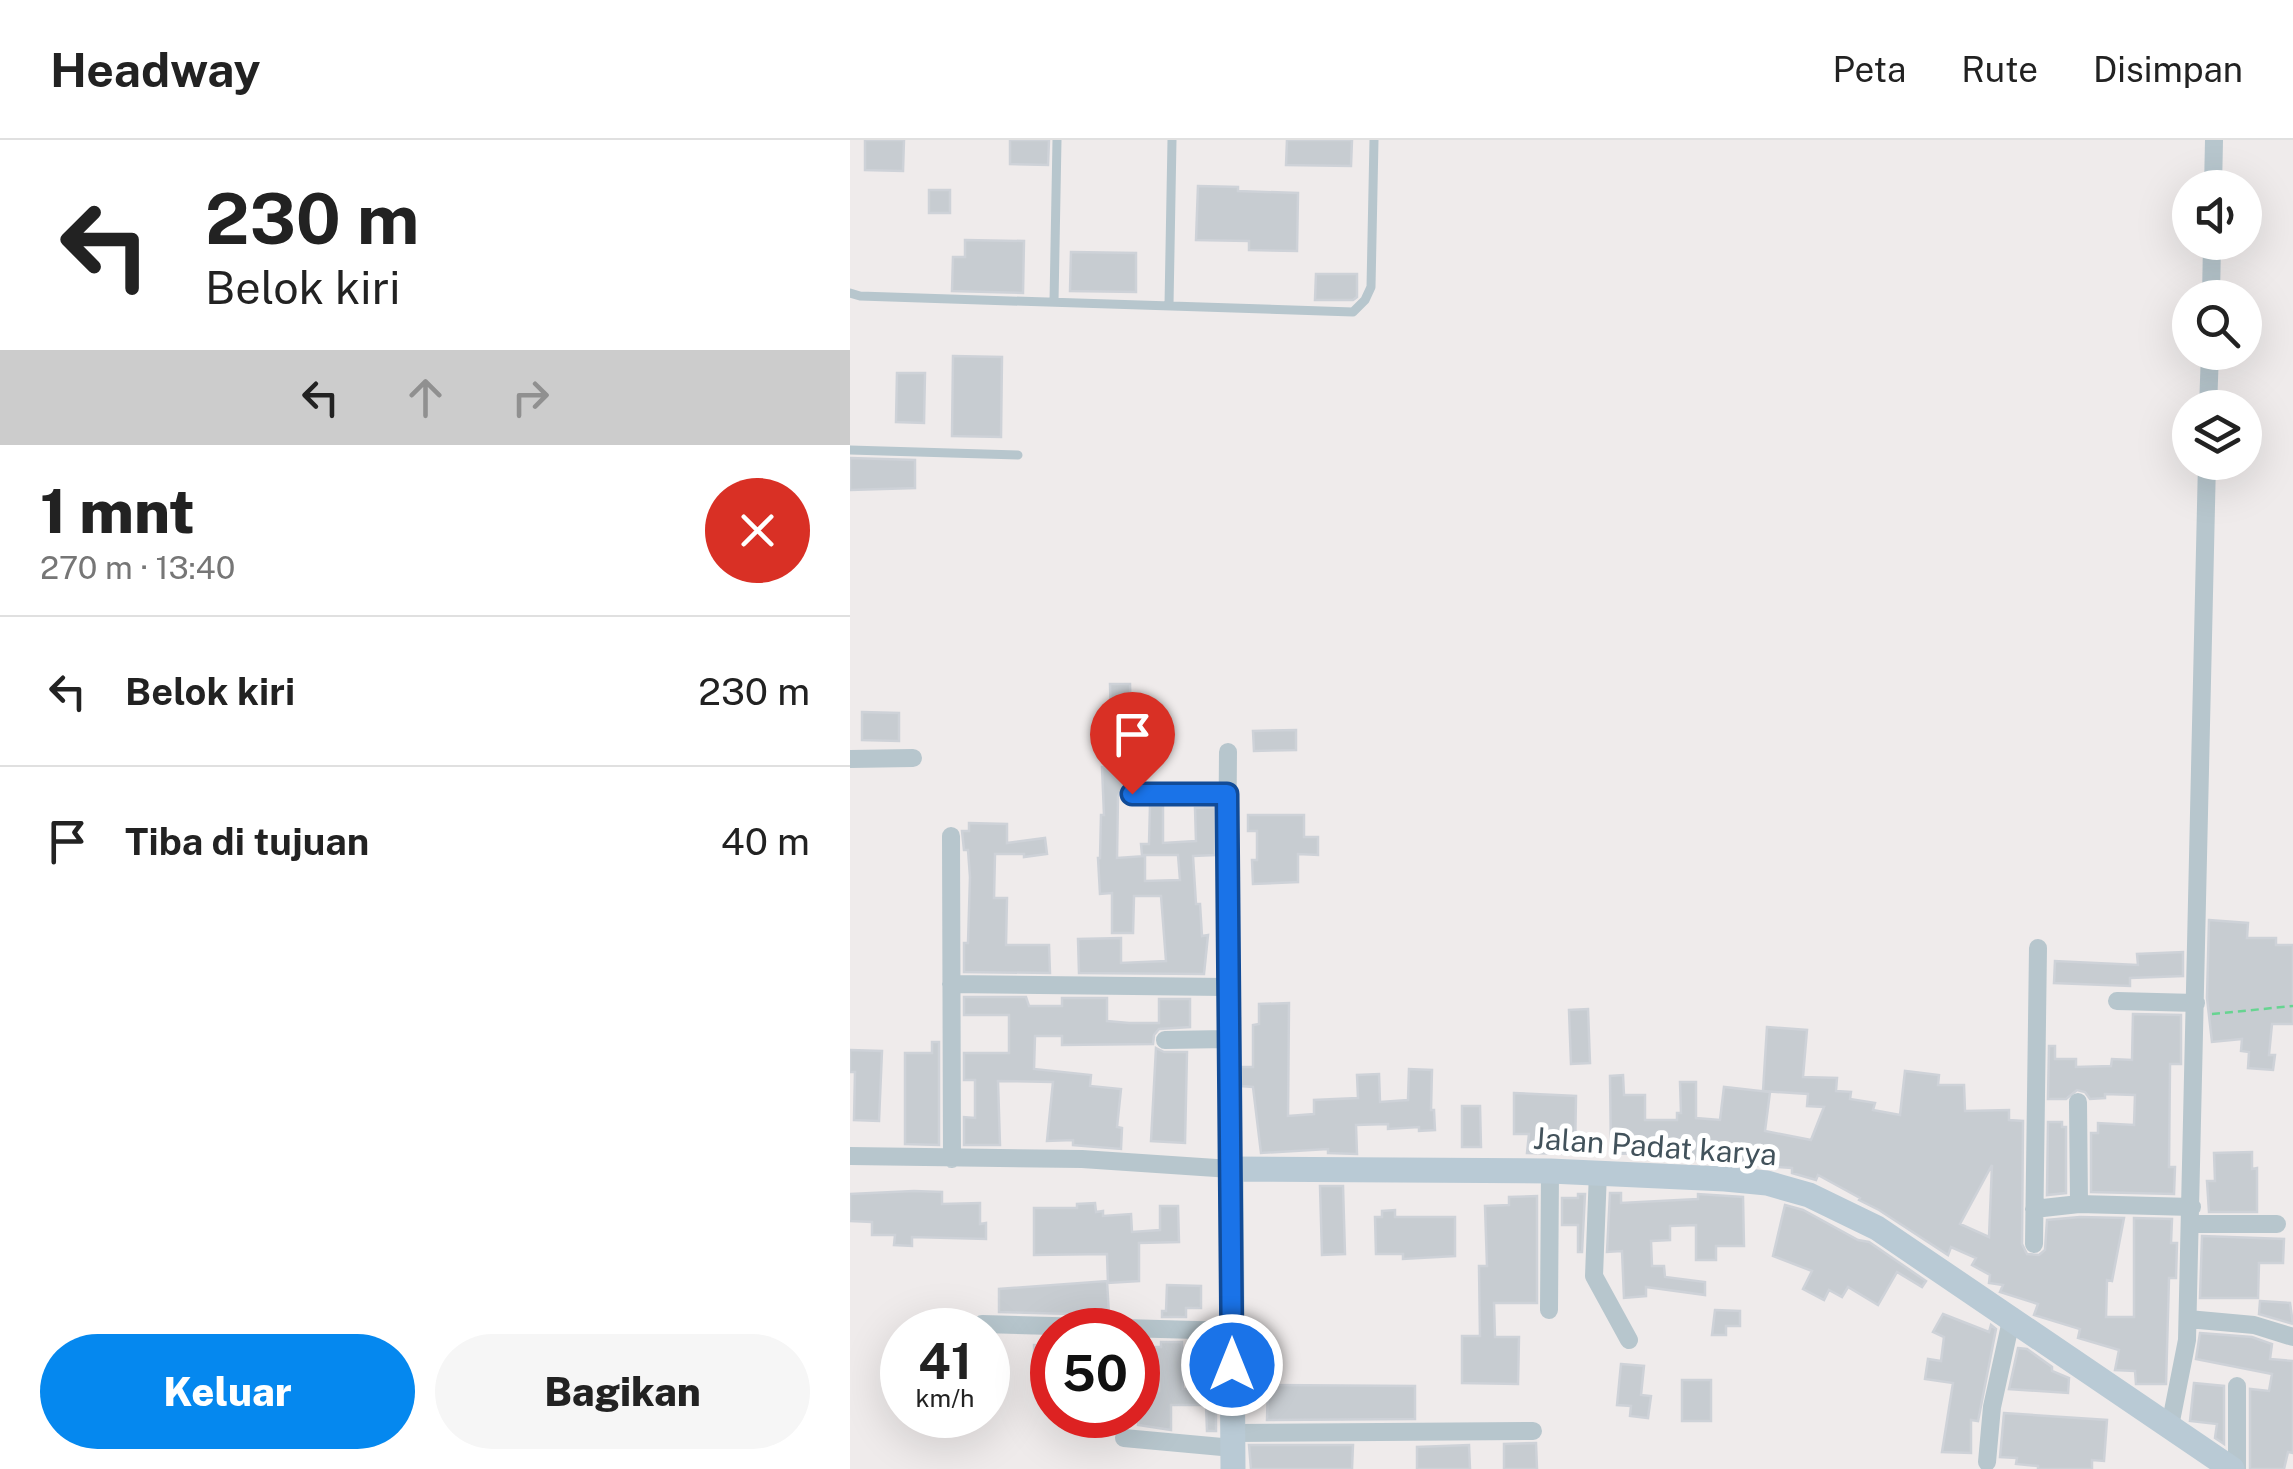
<!DOCTYPE html>
<html lang="id">
<head>
<meta charset="utf-8">
<style>
	:root { --surface:#fff; --page:#f6f6f6; --text:#222; --muted:#767676; --line:#e0e0e0; --accent:#0588ef }
	body { margin:0; font-family:"Public Sans",sans-serif; background:var(--page); color:var(--text); height:100vh; display:flex; flex-direction:column; font-size:38px; white-space:nowrap }
	* { box-sizing:border-box; margin:0 }
	p { font-size:32px; color:var(--muted) }
	.icon { flex:none; width:55px; height:55px; fill:none; stroke:currentColor; stroke-width:2; stroke-linecap:round; stroke-linejoin:round }
	.map { position:relative; flex:1; overflow:hidden }
	.details { display:flex; flex-direction:column; background:var(--surface); width:850px }
	.details>* { flex:none }
	.hud { background:#fff; color:var(--text); overflow:hidden }
	.fabs { position:absolute; left:1322px; top:30px; display:grid; gap:20px }
	.fabs a { display:grid; place-items:center; width:90px; height:90px; border-radius:50%; background:var(--surface); box-shadow:0 10px 40px #0002; font-size:50px }
	.speed { position:absolute; left:30px; top:1168px; display:flex; gap:20px; font-size:50px; font-weight:700; text-align:center }
	.speed>* { display:grid; place-content:center; width:130px; height:130px; border-radius:50%; background:var(--surface); box-shadow:0 10px 40px #0002; line-height:1 }
	.speed small { font-size:25px; font-weight:400 }
	.speed .limit { border:15px solid #d22; background:#fff; color:#111 }
	.pin { position:absolute; display:grid; place-items:center; width:85px; height:85px; color:#fff; margin:-102px -42px; border-radius:50% 50% 50% 0; rotate:-45deg; box-shadow:0 0 10px #0007 }
	.pin .icon { rotate:45deg }
	.me { position:absolute; width:110px; margin:-55px; rotate:0deg; stroke-linejoin:round; filter:drop-shadow(0 0 8px #0008) }
	.turn { display:flex; align-items:center; gap:35px; height:210px; padding:0 40px; font-size:45px }
	.turn .icon { width:130px; height:130px; stroke-width:2.5 }
	.turn b { display:block; font-size:70px; line-height:85px }
	.lanes { display:flex; align-items:center; height:95px; padding:0 40px; background:#0003; justify-content:center; gap:50px; direction:ltr }
	.lanes .off { opacity:.35 }
	.round { display:grid; place-items:center; flex:none; width:105px; height:105px; border-radius:52px; background:var(--page) }
	.summary { display:flex; align-items:center; justify-content:space-between; height:170px; padding:0 40px }
	h1 { font-size:60px; font-weight:800; line-height:75px }
	.button { display:flex; gap:20px; margin-top:auto; padding:20px 40px }
	.button a { flex:1; height:115px; border-radius:60px; background:var(--accent); color:#fff; font-size:40px; font-weight:800; line-height:115px; text-align:center }
	.button a+a { background:var(--page); color:var(--text) }
	ul { padding:0; list-style:none }
	li { display:flex; align-items:center; gap:30px; height:150px; padding:0 40px; border-top:2px solid var(--line) }
	li div { flex:1 }
	li b { display:block; font-size:38px }
	li em { font-style:normal }
	header { display:flex; align-items:center; gap:60px; box-sizing:border-box; height:140px; padding:0 50px; background:var(--surface); border-bottom:2px solid var(--line) }
	header strong { font-size:48px }
	nav { display:flex; gap:55px; margin-inline-start:auto; font-size:35px }
	main { display:flex; flex:1; min-height:0 }
	.map>svg:first-child { display:block }
</style>
</head>
<body>
<header>
<strong>Headway</strong>
<nav><a>Peta</a><a>Rute</a><a>Disimpan</a></nav>
</header>
<main>
<section class="details">
<div class="hud">
<div class="turn"><svg class="icon" aria-label="left" viewBox="0 0 24 24"><path d="M17 20v-9H6M10 6l-5 5 5 5"/></svg><div><b>230 m</b>Belok kiri</div></div>
<div class="lanes"><svg class="icon" aria-label="left" viewBox="0 0 24 24"><path d="M17 20v-9H6M10 6l-5 5 5 5"/></svg><svg class="icon off" aria-label="ahead" viewBox="0 0 24 24"><path d="M12 20V5M6 11l6-6 6 6"/></svg><svg class="icon off" aria-label="right" viewBox="0 0 24 24"><path d="M7 20v-9h11M14 6l5 5-5 5"/></svg></div>
</div>
<div class="summary"><div><h1>1 mnt</h1><p>270 m · 13:40</p></div><a class="round" style="background:#d93025;color:#fff"><svg class="icon" aria-label="close" viewBox="0 0 24 24"><path d="M6 6l12 12M18 6L6 18"/></svg></a></div>
<ul>
<li><svg class="icon" aria-label="left" viewBox="0 0 24 24"><path d="M17 20v-9H6M10 6l-5 5 5 5"/></svg><div><b>Belok kiri</b></div><em>230 m</em></li>
<li><svg class="icon" aria-label="arrive" viewBox="0 0 24 24"><path d="M6 21V4h12l-3 4 3 4H6"/></svg><div><b>Tiba di tujuan</b></div><em>40 m</em></li>
</ul>
<div class="button"><a>Keluar</a><a>Bagikan</a></div>
</section>
<div class="map">
<svg width="1443" height="1329" viewBox="0 0 1443 1329">
	<rect width="100%" height="100%" fill="#efebeb"/>
	<path fill="#c7ccd1" stroke="#ced2d8" stroke-width="2.5" fill-rule="evenodd" d="M15 0H54L53 31 15 30Z
		M160 0H199L198 25 160 24Z
		M437 0H502L501 26 436 25Z
		M348 46 388 47V51L448 53 447 111 399 110V101L346 100Z
		M79 50H100V73H79Z
		M115 100 174 101 173 153 102 151 103 117H115Z
		M221 112 286 113V152L220 151Z
		M466 134H507V157L503 160H465Z
		M103 216 152 217 151 297 102 296Z
		M47 233H75L74 283 46 282Z
		M0 318 65 320V348L0 350Z
		M260 544H280L281 582H261Z
		M12 572 49 573V601L12 600Z
		M446 590V610L404 611 403 591Z
		M252 627H275V644L268 656 267 718 295 716V741L330 740 328 715H292L291 704H299L300 666H313V703L346 701 345 668 365 667V715L343 716 346 764H350L352 796 358 795 354 834 229 833 228 799 271 798V823L316 821 311 756H284L283 793H262V753L250 754 248 718H250L251 675H254Z
		M398 675H454V697H468V715L448 714V742L403 744 402 720H407V691H398Z
		M119 683 157 684V703L195 698 197 714 174 717V714H145L144 758H157L156 805H199L200 833 114 832V803H118L120 737 118 710H114L112 691H119Z
		M1359 780 1398 783 1397 798H1426V805H1443V884H1422L1419 915H1425L1423 930 1398 928 1399 912 1391 911 1392 899 1362 902 1357 858Z
		M1333 812V836L1280 838V846L1204 843 1205 821 1288 825 1287 814Z
		M114 857H176L179 866H212V858H257V881L279 883H309V859H340V887L309 889 304 895 303 904 212 905V896H185L184 929 241 935 240 946 271 949 267 987 272 988 271 1009 223 1005V1000L197 1001 203 942 148 941 150 1005H114V977L125 978V940H114V913H159V875H114Z
		M439 863 438 976 464 974V960L508 958 507 935 529 934 530 962 558 960 559 929 582 930 581 970H584L585 990 569 991V987L538 989V984L506 985 507 1014 478 1013V1009L411 1013 403 947 391 946V927H403V885L409 884V864Z
		M738 869 740 923 721 924 719 870Z
		M1283 874 1331 875V924H1320L1319 1027H1325L1324 1054 1241 1052V993H1248V983L1284 985 1285 955 1255 954V958L1240 959 1235 952 1227 950 1216 959H1198L1199 906H1205V919H1226V927L1261 926 1262 919 1282 920Z
		M917 887 957 890 953 937 987 938 986 951 1001 952 1000 959 1025 963 1023 970 1050 975 1055 931 1089 935 1088 945H1114L1115 971 1159 970V980L1173 981 1172 1104 1177 1114 1189 1115 1195 1110 1197 1080 1230 1077 1274 1078 1262 1141 1257 1140 1256 1177H1284V1078L1322 1079 1321 1103H1327L1326 1138H1319L1316 1244H1286L1285 1231 1265 1230 1269 1210 1228 1198 1230 1189 1184 1175 1188 1164 1150 1152 1153 1145 1139 1143 1140 1135 1122 1125 1126 1118 1101 1107 1098 1115 1029 1070 1009 1060 1010 1058 968 1035 966 1040 942 1033V1028L874 1023V1019H801V1013L761 1014 760 936 773 935 774 955H795V980H827V973H831L830 942H846V978L870 980 874 947 920 952 915 991 961 1000 974 967 957 966 958 954 913 951ZM1142 1025 1139 1097 1110 1084Z
		M82 902H89V1005L55 1004V913H82Z
		M306 908 314 912H337L335 1003 301 1001Z
		M0 910 32 911 29 981 4 980 5 932H0Z
		M664 953 726 956 725 1014 677 1013 679 994H664Z
		M612 966H630L631 1007H612Z
		M1198 982H1212V987H1216V1053L1197 1055Z
		M1402 1012V1029L1407 1028V1072H1359L1357 1041H1365L1364 1013Z
		M470 1046H493L495 1114 472 1115Z
		M64 1051 92 1052V1064L130 1063V1084L136 1083V1099L62 1097V1106L44 1105 45 1095H22V1082L0 1081V1054Z
		M760 1053H771V1063L848 1059V1054L893 1057 894 1106H866V1120H846V1085L820 1086V1100L801 1101 802 1126H814L815 1137 855 1142V1155L796 1147V1156L774 1158 772 1111 757 1112Z
		M728 1054H735L732 1112H728V1085H712V1058H728Z
		M687 1056V1163H644L645 1197H669L668 1244 612 1243V1196H630L629 1126H637L635 1066 659 1065V1057Z
		M245 1063 246 1072 253 1071V1076L281 1074 282 1092 310 1090V1066H328L329 1102 289 1103V1141L258 1143 257 1114 184 1115V1068H227V1064Z
		M935 1065 953 1070 1008 1100 1019 1102 1076 1141 1072 1147 1047 1132 1028 1165 998 1147 992 1157 979 1150 974 1160 953 1149 962 1131 923 1116Z
		M545 1070V1077H605V1116L553 1119V1114H526L525 1077H532V1071Z
		M1352 1096 1434 1099 1433 1123H1409L1408 1158H1350Z
		M257 1141 259 1175 149 1172V1149Z
		M317 1145 351 1146V1168H336V1177H312V1171H316Z
		M1410 1161 1440 1163 1443 1184 1409 1174Z
		M865 1170 890 1171V1186H876V1195H862Z
		M1093 1174 1139 1192 1141 1185 1146 1189 1128 1281 1121 1280V1313L1092 1312 1103 1243 1075 1239 1078 1219 1091 1221 1094 1197 1083 1192Z
		M1350 1193 1402 1197 1422 1204 1420 1219 1443 1221V1313L1438 1312 1434 1329H1400V1249L1419 1251 1422 1234 1346 1219Z
		M311 1202H332L333 1249 366 1248V1291H357L356 1265H321V1290L288 1285V1258L303 1257 302 1251H309V1224H304L303 1207H311Z
		M184 1205H202V1241H184Z
		M1168 1208 1177 1209 1202 1227V1231L1219 1238 1218 1253 1159 1249Z
		M771 1224 794 1226 791 1255 801 1256 798 1278 780 1276 781 1266 767 1265Z
		M832 1240H861V1281H832Z
		M1344 1243 1374 1246V1304L1365 1298 1367 1284 1340 1281Z
		M418 1245 565 1246V1279L417 1280Z
		M1154 1273 1257 1280 1254 1321 1242 1320V1329H1188V1326L1166 1324 1167 1318 1150 1317Z
		M686 1303 687 1329H654V1304Z
		M399 1305H503L502 1329H401Z
		M619 1305 620 1329H567V1307Z"/>
	<g fill="none" stroke-linecap="round" stroke-linejoin="round">
		<path stroke="#67d491" stroke-width="2.5" stroke-dasharray="8 5" stroke-linecap="butt" d="M1362 874 1443 866"/>
		<path stroke="#b7c6cd" stroke-width="9" d="M0 153 10 156 503 172 515 160 521 147 524 0
			M204 162 207 0
			M319 165 322 0
			M0 310 168 315"/>
		<path stroke="#b7c6cd" stroke-width="18" d="M1363 48 1364 0
			M1361 158 1362 102
			M1358 268 1360 212
			M0 619 63 618
			M282 654H377
			M101 696 102 1019
			M101 844 376 847
			M1267 861 1346 863
			M315 900 377 899
			M0 1016 232 1019 381 1029 376 847 378 612
			M748 1032 744 1136 779 1200
			M1229 1064 1342 1067
			M1184 1069 1229 1064 1228 962
			M1342 1084H1427
			M1184 1104 1188 808
			M699 1170 700 1031
			M1338 1179 1404 1185 1443 1197
			M132 1184 382 1191
			M1320 1286 1337 1200 1357 322
			M383 1293 683 1291
			M274 1298 383 1308
			M1137 1322 1142 1267 1162 1176
			M1387 1329V1246"/>
		<path stroke="#b9cad5" stroke-width="25" d="M383 1329 381 1029 700 1031 875 1039 917 1043 959 1055 1027 1088 1382 1329"/>
	</g>
	<g fill="none" stroke-linecap="round" stroke-linejoin="round">
		<defs>
			<path id="route" d="M282 654H377L382 1225"/>
		</defs>
		<use href="#route" stroke="#114b97" stroke-width="25"/>
		<use href="#route" stroke="#1a73e8" stroke-width="18"/>
	</g>
	<g text-anchor="middle" stroke-width="10" stroke-linejoin="round" paint-order="stroke">
		<g font-size="30" fill="#42525b" stroke="#fff">
			<text transform="translate(805 1007) rotate(4)" y="10">Jalan Padat karya</text>
		</g>
	</g>
</svg>
<div class="fabs">
<a><svg class="icon" aria-label="sound" viewBox="0 0 24 24"><path d="M4 9h4l5-4v14l-5-4H4zM17 9q2 3 0 6"/></svg></a>
<a><svg class="icon" aria-label="search" viewBox="0 0 24 24"><circle cx="10" cy="10" r="6"/><path d="M15 15l6 6"/></svg></a>
<a><svg class="icon" aria-label="layers" viewBox="0 0 24 24"><path d="M12 4l9 5-9 5-9-5zM3 14l9 5 9-5"/></svg></a>
</div>
<div class="speed"><div>41<small>km/h</small></div><div class="limit">50</div></div>
<div class="pin" style="left:282px;top:654px;background:#d93025"><svg class="icon" aria-label="arrive" viewBox="0 0 24 24"><path d="M6 21V4h12l-3 4 3 4H6"/></svg></div>
<svg class="me" style="left:382px;top:1225px" viewBox="-20 -20 40 40"><circle r="17" fill="#1a73e8" stroke="#fff" stroke-width="3"/><path d="M0-11L8 9 0 5-8 9z" fill="#fff"/></svg>
</div>
</main>
</body>
</html>
